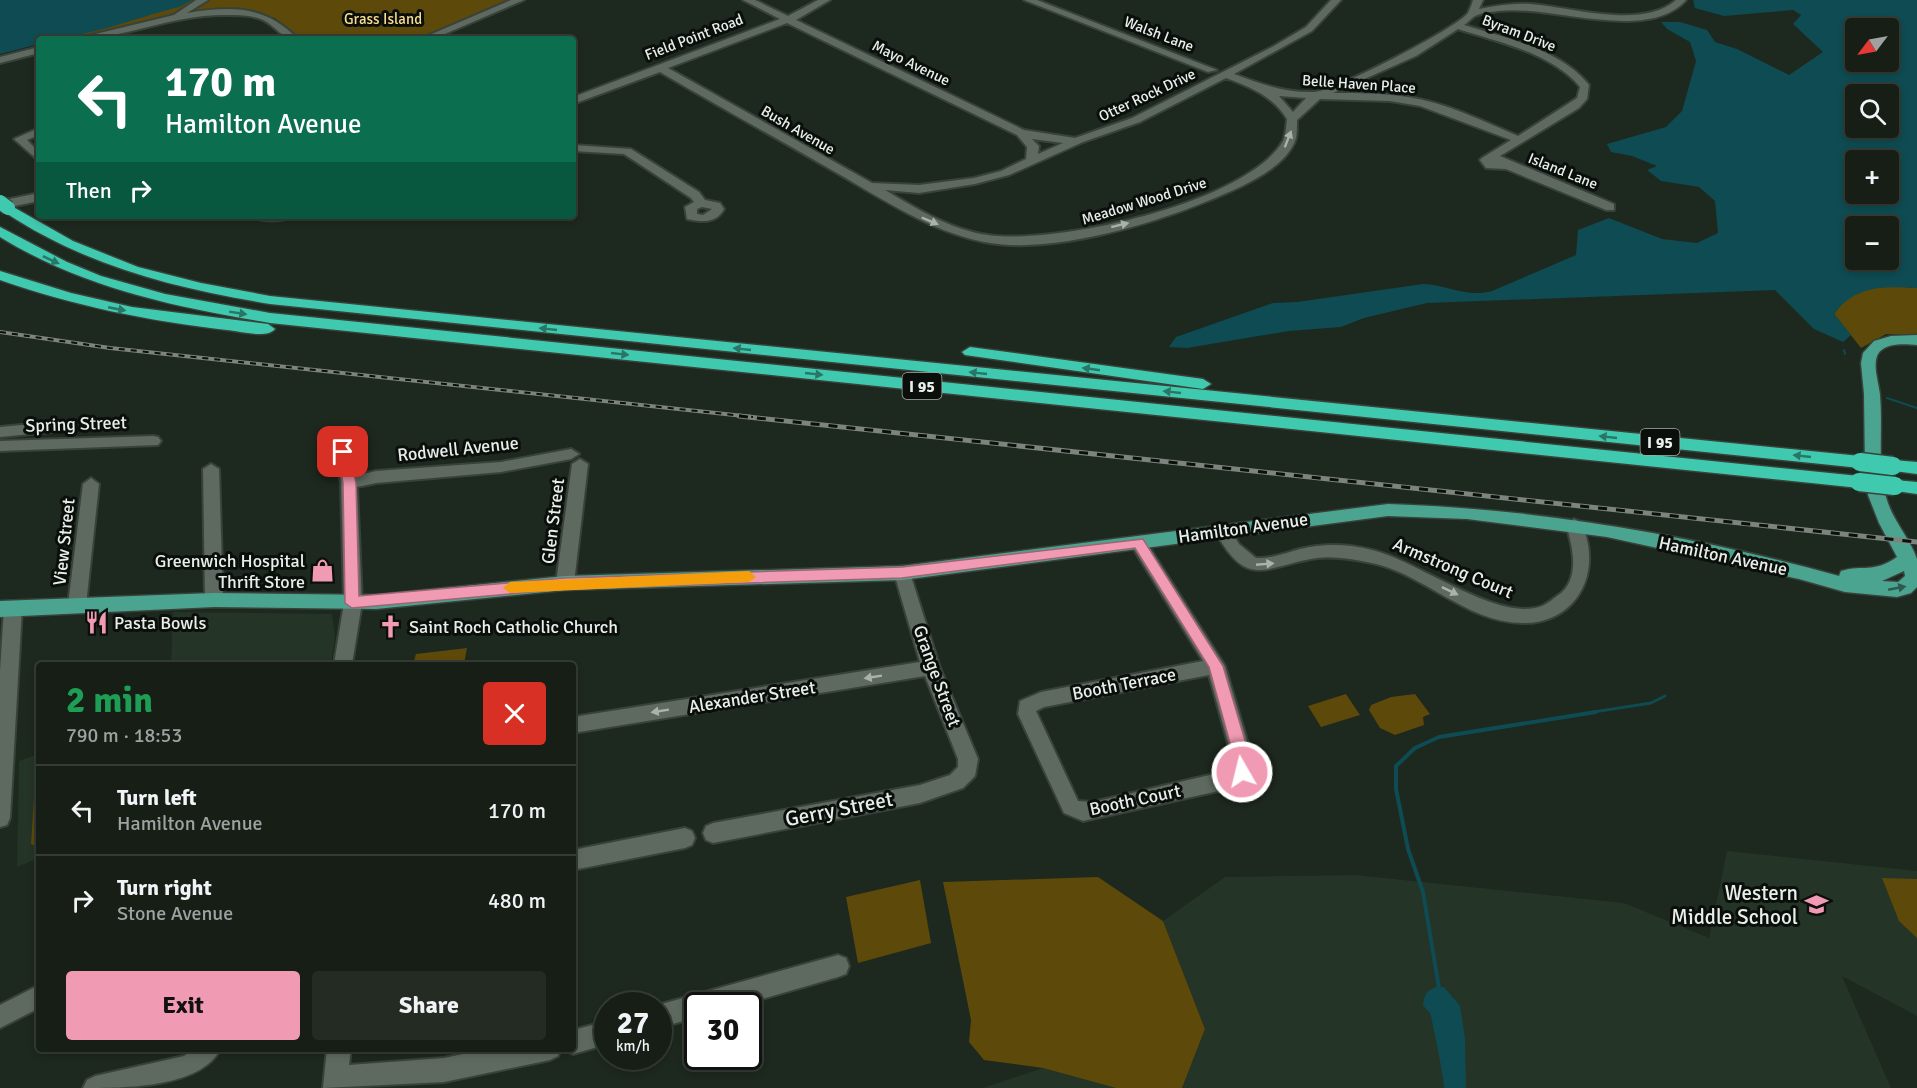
<!DOCTYPE html>
<html lang="en">
<head>
<meta charset="utf-8">
<style>
	:root { --surface:#161e16; --page:#232b23; --text:#f1f3f6; --muted:#9ea2a1; --line:#353c35; --accent:#f19ab3 }
	body { margin:0; font-family:Signika,sans-serif; background:var(--page); color:var(--text); height:100vh; display:flex; flex-direction:column; font-size:22px; white-space:nowrap }
	* { box-sizing:border-box; margin:0 }
	p { font-size:20px; color:var(--muted) }
	.icon { flex:none; width:33px; height:33px; fill:none; stroke:currentColor; stroke-width:2; stroke-linecap:round; stroke-linejoin:round }
	.map { position:relative; flex:1; overflow:hidden }
	.drawer { position:absolute; left:36px; top:662px; width:540px; height:390px; display:flex; flex-direction:column; background:var(--surface); border-radius:6px; box-shadow:0 3px 9px #0003,0 0 0 2px var(--line) }
	.drawer>* { flex:none }
	.hud { position:absolute; left:36px; top:36px; width:540px; height:183px; border-radius:6px; box-shadow:0 3px 9px #0003,0 0 0 2px var(--line); background:#0b6e4f; color:#fff; overflow:hidden }
	.needle { width:39px; rotate:238deg }
	.tools { position:absolute; left:1845px; top:18px; display:grid; gap:12px }
	.tools a { display:grid; place-items:center; width:54px; height:54px; border-radius:6px; background:var(--surface); box-shadow:0 3px 9px #0003,0 0 0 2px var(--line); font-size:30px }
	.speed { position:absolute; left:594px; top:992px; display:flex; gap:12px; font-size:30px; font-weight:700; text-align:center }
	.speed>* { display:grid; place-content:center; width:78px; height:78px; border-radius:50%; background:var(--surface); box-shadow:0 3px 9px #0003,0 0 0 2px var(--line); line-height:1 }
	.speed small { font-size:15px; font-weight:400 }
	.speed .limit { border:3px solid #111; border-radius:9px; background:#fff; color:#111 }
	.pin { position:absolute; display:grid; place-items:center; width:51px; height:51px; color:#fff; margin:-26px; border-radius:12px; box-shadow:0 3px 9px #0006 }
	.me { position:absolute; width:66px; margin:-33px; rotate:352deg; stroke-linejoin:round; filter:drop-shadow(0 0 4px #0008) }
	.turn { display:flex; align-items:center; gap:21px; height:126px; padding:0 30px; font-size:27px }
	.turn .icon { width:78px; height:78px; stroke-width:2.5 }
	.turn b { display:block; font-size:42px; line-height:51px }
	.then { display:flex; align-items:center; height:57px; padding:0 30px; background:#0003; gap:12px; font-size:22px }
	.round { display:grid; place-items:center; flex:none; width:63px; height:63px; border-radius:6px; background:var(--page) }
	.head { display:flex; align-items:center; justify-content:space-between; height:102px; padding:0 30px }
	h1 { font-size:36px; font-weight:800; line-height:45px; color:#1e9e55 }
	.primary-button { display:flex; gap:12px; margin-top:auto; padding:12px 30px }
	.primary-button a { flex:1; height:69px; border-radius:6px; background:var(--accent); color:#111; font-size:24px; font-weight:800; line-height:69px; text-align:center }
	.primary-button a+a { background:var(--page); color:var(--text) }
	ul { padding:0; list-style:none }
	li { display:flex; align-items:center; gap:18px; height:90px; padding:0 30px; border-top:2px solid var(--line) }
	li div { flex:1 }
	li b { display:block; font-size:22px }
	li em { font-style:normal }
	.map>svg:first-child { display:block }
</style>
</head>
<body>
<div class="map">
<svg width="1917" height="1088" viewBox="0 0 1917 1088">
	<rect width="100%" height="100%" fill="#1d281e"/>
	<path fill="#243426" d="M173 612 332 614 335 637 331 664H171Z
		M39 754V858L17 867 19 761Z
		M1727 851 1917 871V1016L1842 976 1891 1088H1182L1205 1029 1163 921 1225 877 1355 875 1624 903 1709 938Z
		M1043 1068 1116 1088H983Z"/>
	<path fill="#5d490a" d="M186 0H516L421 39H300L275 18 245 11 160 18 74 39H48Z
		M1886 286 1917 288V335L1886 334 1861 348 1834 314C1848 294 1862 290 1886 286Z
		M467 648 464 664H413L416 654Z
		M1346 694 1360 715 1321 727 1308 706Z
		M1415 694 1430 714 1423 717 1424 725 1395 735 1380 728 1369 710 1371 705 1391 697Z
		M39 795V848L31 844 34 797Z
		M1098 877 1163 921 1205 1029 1182 1088H1116L1043 1068 984 1060 969 1042 971 1020 943 882Z
		M1882 878 1917 879V938L1899 921Z
		M920 880 931 943 858 963 846 897Z"/>
	<path fill="#0e4b52" fill-rule="evenodd" d="M0 0H192L179 7C134 18 86 39 39 39V44L0 54Z
		M1693 0H1917V288C1884 286 1855 285 1834 314L1851 335 1843 342 1814 329 1775 290 1427 303 1364 318 1341 327 1289 331 1187 348 1169 347 1176 337 1273 303 1297 302 1423 284C1448 285 1467 298 1492 291L1576 255 1578 230 1609 218 1662 239 1697 243 1718 233 1715 201 1699 187 1661 181 1647 170 1657 166 1632 156 1611 152 1607 144 1666 127 1682 111 1696 61 1690 42 1667 29 1661 22H1680L1707 30 1715 42 1737 49 1789 75 1823 52 1793 24 1801 15 1793 10 1724 16 1695 8ZM1856 28H1888V62H1856ZM1856 94H1888V128H1856ZM1856 160H1888V194H1856ZM1856 226H1888V260H1856Z
		M1437 987H1444L1460 1006 1465 1038 1466 1088H1444C1445 1083 1432 1019 1430 1013 1429 1013 1424 1006 1423 1006 1424 995 1426 990 1437 987Z"/>
	<g fill="none" stroke-linecap="round" stroke-linejoin="round">
		<path stroke="#0e4b52" stroke-width="2" d="M1844 350 1845 354
			M1887 398 1917 408"/>
		<path stroke="#0e4b52" stroke-width="3" d="M1587 713 1651 703 1665 696"/>
		<path stroke="#0e4b52" stroke-width="4" d="M1439 988 1423 892 1408 849 1396 789V766L1415 748 1439 737 1596 712"/>
		<defs>
			<path id="minor" d="M196 0H208L187 13C232 6 265 5 298 39 281 39 277 27 263 20 252 15 238 15 226 15 174 14 124 39 75 39L174 15Z
				M511 0H524L433 39H420Z
				M743 0H755L788 16 818 0H830L796 20 1024 130 1075 138 1132 118 1274 46 1306 27 1331 0H1341L1312 31 1234 74C1261 84 1285 93 1314 92 1333 92 1457 28 1468 13 1470 9 1472 4 1473 0H1483L1479 9C1496 6 1512 3 1530 4 1571 7 1642 30 1676 0H1686C1647 44 1550 4 1498 11 1491 12 1481 13 1475 16 1471 18 1468 23 1464 25 1506 38 1560 49 1589 85L1587 99 1579 108 1500 156 1614 204V210H1606L1506 169 1486 168 1480 160 1482 158 1511 140 1420 106 1390 101 1320 99 1297 120C1297 125 1297 132 1296 138 1287 169 1237 189 1210 200 1150 225 1049 255 984 242 930 231 884 200 837 173 778 139 718 106 660 72L573 104V97L780 19ZM787 23 1017 135 1027 147 1026 159 1001 171 974 178 919 185 872 183 668 68ZM1458 29C1498 42 1552 53 1580 87L1577 98 1518 136C1483 121 1447 103 1408 97 1383 93 1358 93 1333 93L1416 56ZM1226 78C1250 87 1273 96 1287 119 1286 126 1286 135 1283 141 1247 203 1056 245 988 235 951 230 917 209 885 190L919 193 975 184 1009 175 1083 142 1140 122ZM1279 96 1306 98 1293 112ZM1032 139 1063 143 1038 154 1039 146Z
				M1024 0H1037L1217 70 1208 72Z
				M39 47V53L0 63V57Z
				M39 128V135L27 140 39 152V161L14 139Z
				M573 145 631 149 699 192 705 200 720 203 724 209C716 224 701 222 687 219L685 207 694 202 691 198 624 154 573 151ZM702 207 712 209 703 215 697 214V209Z
				M39 193V201L0 209V201Z
				M252 216H293C285 222 260 222 252 216Z
				M65 421 72 426 70 430 0 437V427Z
				M153 436 158 437 161 441 158 445 0 451V441Z
				M332 437 348 448 355 476 376 471 501 462 571 449 579 454 571 459 501 472 376 483 357 487 362 603 352 664H334L344 603 341 483 336 454 324 442Z
				M580 459 588 464 574 583 571 588H559L556 583 572 464Z
				M211 464 219 469 223 600 220 605H208L205 600 203 469Z
				M91 478 99 484 86 605 83 610H71L68 605 83 484Z
				M1574 519C1582 522 1584 528 1586 536 1599 581 1571 624 1523 623 1465 623 1422 571 1367 562 1351 559 1334 556 1317 558 1264 566 1248 591 1215 531L1223 525 1229 527 1239 544 1256 558C1271 559 1285 553 1300 549 1324 543 1349 544 1372 550 1419 561 1498 623 1542 606 1547 604 1553 599 1557 596 1581 581 1573 547 1566 525Z
				M1138 537 1144 539 1225 666 1251 754 1252 772 1249 778 1232 788 1083 821 1064 813 1018 714 1020 701 1041 692 1203 661 1130 543ZM1209 675 1231 754 1232 768 1227 771 1093 802 1078 801 1036 711 1044 707Z
				M902 566 908 568 910 573 940 668 978 759 975 776 963 788 920 803 713 843 706 840 703 833 706 826 713 823 920 785 950 775 958 767V759L925 676 573 733V717L920 662 894 573 896 568Z
				M13 601 19 603 22 608 10 818 7 825 0 827V671L4 608 7 603Z
				M685 828 692 831 695 838 692 845 685 848 573 870V850Z
				M838 955 846 958 849 966 846 974 838 977 741 1005H698V1017L658 1028V1005Z
				M39 985V1008L0 1028V1005Z
				M608 1021V1044L573 1054 565 1050 573 1048V1030Z
				M194 1048H221C202 1088 124 1088 83 1088L87 1080 95 1076 184 1056Z
				M327 1048H351L349 1065 444 1058 491 1048H561L558 1056 550 1060 444 1082 323 1088Z"/>
			<path id="major" d="M1917 335V345C1905 344 1885 342 1878 354 1872 365 1879 383 1880 395 1883 429 1877 463 1886 497 1892 520 1910 538 1917 559 1917 567 1917 578 1917 587L1911 593 1897 597 1845 592 1799 579 1607 537 1467 519 1388 516 902 580 565 590 376 609 214 607 0 617V601L214 593 376 595 565 576 902 566 1388 504C1541 509 1692 535 1839 576L1841 571C1864 564 1872 574 1897 557L1879 523 1868 495 1865 470 1864 394 1861 363 1863 353 1874 341 1891 336ZM1904 571 1905 576 1898 582 1882 581Z"/>
			<path id="highway" d="M8 204 73 241 138 267 201 283 270 296 1860 456 1868 462 1860 468 270 304C174 288 85 266 3 211V205Z
				M0 227 67 262 101 276 165 294 270 313 1859 476 1868 482 1859 488 270 323C175 307 83 288 0 237Z
				M0 271 71 293 132 307 268 324 275 329C267 339 239 331 227 330 149 321 74 306 0 280Z
				M970 347 1203 379 1211 384 1203 389 965 355 962 352Z
				M1893 460 1917 462V474L1887 470 1885 466Z
				M1895 480 1917 482V494L1889 490 1886 486 1889 482Z"/>
		</defs>
		<use href="#minor" stroke="#38423a" stroke-width="4"/>
		<use href="#major" stroke="#38423a" stroke-width="3"/>
		<use href="#highway" stroke="#38423a" stroke-width="3"/>
		<use href="#minor" fill="#5e6a5f" fill-rule="evenodd"/>
		<use href="#major" fill="#4ba490" fill-rule="evenodd"/>
		<use href="#highway" fill="#3fcab0" fill-rule="evenodd"/>
		<defs>
			<path id="rail-far1" d="M0 332 110 348 753 417"/>
			<path id="rail" d="M739 416 1917 542"/>
		</defs>
		<use href="#rail-far1" stroke="#7c857d" stroke-width="4"/>
		<use href="#rail" stroke="#7c857d" stroke-width="5"/>
		<use href="#rail-far1" stroke="#0b0f0b" stroke-width="2" stroke-dasharray="6" stroke-linecap="butt"/>
		<use href="#rail" stroke="#0b0f0b" stroke-width="3" stroke-dasharray="9" stroke-linecap="butt"/>
		<defs>
			<path id="highway-bridge-far1" d="M0 202 8 208"/>
			<path id="highway-bridge" d="M1860 462 1893 466
				M1859 482 1895 486"/>
		</defs>
		<use href="#highway-bridge-far1" stroke="#38423a" stroke-width="16" stroke-linecap="butt"/>
		<use href="#highway-bridge" stroke="#38423a" stroke-width="21" stroke-linecap="butt"/>
		<use href="#highway-bridge-far1" stroke="#3fcab0" stroke-width="14"/>
		<use href="#highway-bridge" stroke="#3fcab0" stroke-width="18"/>
	</g>
	<defs><path id="oneway-solid" d="M-6-.8H1V-3.2L6.5 0L1 3.2V.8H-6Z" transform="scale(1.5)"/></defs>
	<g fill="#aab3ab">
		<use href="#oneway-solid" transform="translate(1288 139) rotate(-69)"/>
		<use href="#oneway-solid" transform="translate(930 221) rotate(23)"/>
		<use href="#oneway-solid" transform="translate(1120 225) rotate(-14)"/>
		<use href="#oneway-solid" transform="translate(1265 564) rotate(-5)"/>
		<use href="#oneway-solid" transform="translate(1450 591) rotate(26)"/>
		<use href="#oneway-solid" transform="translate(873 677) rotate(171)"/>
		<use href="#oneway-solid" transform="translate(660 711) rotate(171)"/>
	</g>
	<g fill="#287666">
		<use href="#oneway-solid" transform="translate(51 260) rotate(25)"/>
		<use href="#oneway-solid" transform="translate(117 309) rotate(11)"/>
		<use href="#oneway-solid" transform="translate(238 313) rotate(9)"/>
		<use href="#oneway-solid" transform="translate(548 329) rotate(-174)"/>
		<use href="#oneway-solid" transform="translate(742 349) rotate(-174)"/>
		<use href="#oneway-solid" transform="translate(620 354) rotate(6)"/>
		<use href="#oneway-solid" transform="translate(1091 369) rotate(-172)"/>
		<use href="#oneway-solid" transform="translate(978 373) rotate(-174)"/>
		<use href="#oneway-solid" transform="translate(814 374) rotate(6)"/>
		<use href="#oneway-solid" transform="translate(1172 392) rotate(-174)"/>
		<use href="#oneway-solid" transform="translate(1608 437) rotate(-174)"/>
		<use href="#oneway-solid" transform="translate(1802 456) rotate(-174)"/>
	</g>
	<use fill="#2b5a4e" href="#oneway-solid" transform="translate(1897 588) rotate(-11)"/>
	<path fill="#f19ab3" stroke="#9d6474" stroke-width="1.5" d="M343 447 349 452 356 483 359 596 565 578 902 567 1143 539 1223 666 1249 754 1250 772 1247 777 1242 779 1236 777 1233 754 1209 667 1135 548 902 578 565 589 352 608 345 603 343 483 337 452Z"/>
	<path fill="#f59e0b" d="M749 571 756 577 749 582 510 593 503 588 510 582Z"/>
	<defs>
		<symbol id="shop-bare" viewBox="-9 -9 18 18"><path d="M-5-2.5h2.3a2.7 3.5 0 0 1 5.4 0H5L5.5 6h-11ZM-1.5-2.5h3a1.5 2.3 0 0 0-3 0Z" fill="#f19ab3" stroke="#0b0f0b" stroke-width="2.5" paint-order="stroke"/></symbol>
		<symbol id="restaurant-bare" viewBox="-9 -9 18 18"><path d="M-5-6h1v4h1v-4h1v4h1v-4h1v5L-1.5 .5V6h-2V.5L-5-1ZM5-6V6H3V1.5H1.5Q1.5-4 5-6Z" fill="#f19ab3" stroke="#0b0f0b" stroke-width="2.5" paint-order="stroke"/></symbol>
		<symbol id="church-bare" viewBox="-9 -9 18 18"><path d="M-1.2-6h2.4v3.5h3.3v2.4h-3.3V6h-2.4V-.1h-3.3v-2.4h3.3Z" fill="#f19ab3" stroke="#0b0f0b" stroke-width="2.5" paint-order="stroke"/></symbol>
		<symbol id="school-bare" viewBox="-9 -9 18 18"><path d="M0-5L7-2L0 1L-7-2ZM-4 1L0 2.5L4 1V4Q0 6-4 4Z" fill="#f19ab3" stroke="#0b0f0b" stroke-width="2.5" paint-order="stroke"/></symbol>
	</defs>
	<g fill-rule="evenodd">
		<use href="#shop-bare" x="306" y="554" width="33" height="33"/>
		<use href="#restaurant-bare" x="80" y="606" width="33" height="33"/>
		<use href="#church-bare" x="374" y="610" width="33" height="33"/>
		<use href="#school-bare" x="1800" y="888" width="33" height="33"/>
	</g>
	<g text-anchor="middle" stroke-width="6" stroke-linejoin="round" paint-order="stroke">
		<g font-size="15" fill="#fadc8e" stroke="#0b0f0b">
			<text x="383" y="24">Grass Island</text>
		</g>
		<g font-size="15" fill="#e8efe9" stroke="#0b0f0b">
			<text transform="translate(1519 33) rotate(21)" y="5">Byram Drive</text>
			<text transform="translate(1159 34) rotate(21)" y="5">Walsh Lane</text>
			<text transform="translate(694 37) rotate(-21)" y="5">Field Point Road</text>
			<text transform="translate(911 63) rotate(26)" y="5">Mayo Avenue</text>
			<text transform="translate(1359 84) rotate(4)" y="5">Belle Haven Place</text>
			<text transform="translate(1147 95) rotate(-25)" y="5">Otter Rock Drive</text>
			<text transform="translate(798 130) rotate(30)" y="5">Bush Avenue</text>
			<text transform="translate(1563 171) rotate(22)" y="5">Island Lane</text>
			<text transform="translate(1144 201) rotate(-17)" y="5">Meadow Wood Drive</text>
		</g>
		<g fill="#0b0f0b" stroke="#a6aca6" stroke-width="1.5">
			<rect x="902.5" y="373" width="39" height="26" rx="4.5"/>
			<rect x="1640.5" y="429" width="39" height="26" rx="4.5"/>
		</g>
		<g font-size="16" font-weight="bold" fill="#e8efe9">
			<text x="922" y="392">I 95</text>
			<text x="1660" y="448">I 95</text>
		</g>
		<g font-size="18" fill="#e8efe9" stroke="#0b0f0b">
			<text transform="translate(76 424) rotate(-2)" y="6">Spring Street</text>
			<text transform="translate(458 449) rotate(-6)" y="6">Rodwell Avenue</text>
			<text transform="translate(553 521) rotate(-83)" y="6">Glen Street</text>
			<text transform="translate(1243 528) rotate(-8)" y="6">Hamilton Avenue</text>
			<text transform="translate(64 542) rotate(-84)" y="6">View Street</text>
			<text transform="translate(1723 556) rotate(12)" y="6">Hamilton Avenue</text>
			<text transform="translate(1453 568) rotate(23)" y="6">Armstrong Court</text>
			<text transform="translate(937 676) rotate(70)" y="6">Grange Street</text>
			<text transform="translate(1124 684) rotate(-11)" y="6">Booth Terrace</text>
			<text transform="translate(752 697) rotate(-9)" y="6">Alexander Street</text>
			<text transform="translate(1135 800) rotate(-12)" y="6">Booth Court</text>
		</g>
		<g font-size="18" fill="#e8efe9" stroke="#0b0f0b" text-anchor="start">
			<text x="305" y="567" text-anchor="end">Greenwich Hospital<tspan x="305" dy="21">Thrift Store</tspan></text>
			<text x="114" y="629">Pasta Bowls</text>
			<text x="409" y="633">Saint Roch Catholic Church</text>
		</g>
		<g font-size="21" fill="#e8efe9" stroke="#0b0f0b">
			<text transform="translate(839 809) rotate(-11)" y="7">Gerry Street</text>
		</g>
		<g font-size="21" fill="#e8efe9" stroke="#0b0f0b" text-anchor="end">
			<text x="1798" y="900">Western<tspan x="1798" dy="24">Middle School</tspan></text>
		</g>
	</g>
</svg>
<div class="tools">
<a><svg class="needle" viewBox="-14 -14 28 28"><path d="M0-13l5 13h-10z" fill="#e53935"/><path d="M0 13l5-13h-10z" fill="#9ea2a1"/></svg></a>
<a><svg class="icon" aria-label="search" viewBox="0 0 24 24"><circle cx="10" cy="10" r="6"/><path d="M15 15l6 6"/></svg></a>
<a>+</a>
<a>−</a>
</div>
<div class="speed"><div>27<small>km/h</small></div><div class="limit">30</div></div>
<div class="pin" style="left:343px;top:452px;background:#d93025"><svg class="icon" aria-label="arrive" viewBox="0 0 24 24"><path d="M6 21V4h12l-3 4 3 4H6"/></svg></div>
<svg class="me" style="left:1242px;top:772px" viewBox="-20 -20 40 40"><circle r="17" fill="#f19ab3" stroke="#fff" stroke-width="3"/><path d="M0-11L8 9 0 5-8 9z" fill="#fff"/></svg>
<div class="hud">
<div class="turn"><svg class="icon" aria-label="left" viewBox="0 0 24 24"><path d="M17 20v-9H6M10 6l-5 5 5 5"/></svg><div><b>170 m</b>Hamilton Avenue</div></div>
<div class="then">Then<svg class="icon" aria-label="right" viewBox="0 0 24 24"><path d="M7 20v-9h11M14 6l5 5-5 5"/></svg></div>
</div>
<section class="drawer">
<div class="head"><div><h1>2 min</h1><p>790 m · 18:53</p></div><a class="round" style="background:#d93025;color:#fff"><svg class="icon" aria-label="close" viewBox="0 0 24 24"><path d="M6 6l12 12M18 6L6 18"/></svg></a></div>
<ul>
<li><svg class="icon" aria-label="left" viewBox="0 0 24 24"><path d="M17 20v-9H6M10 6l-5 5 5 5"/></svg><div><b>Turn left</b><p>Hamilton Avenue</p></div><em>170 m</em></li>
<li><svg class="icon" aria-label="right" viewBox="0 0 24 24"><path d="M7 20v-9h11M14 6l5 5-5 5"/></svg><div><b>Turn right</b><p>Stone Avenue</p></div><em>480 m</em></li>
</ul>
<div class="primary-button"><a>Exit</a><a>Share</a></div>
</section>
</div>
</body>
</html>
